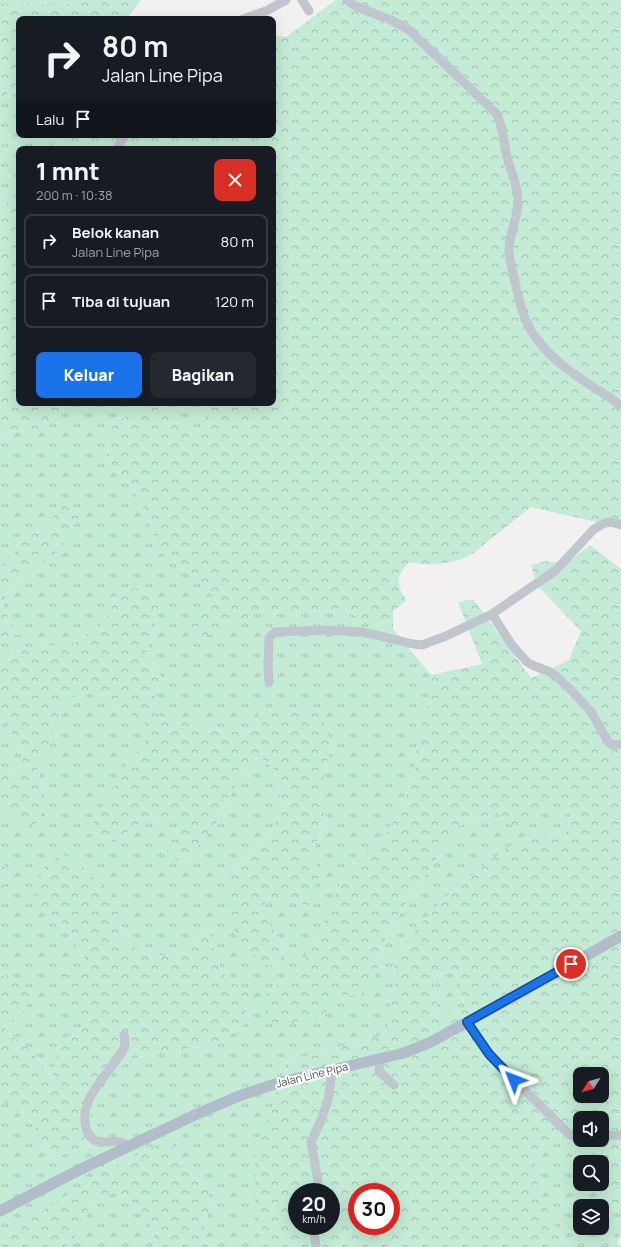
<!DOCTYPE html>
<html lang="id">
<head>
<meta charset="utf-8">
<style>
	:root { --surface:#171b24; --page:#242831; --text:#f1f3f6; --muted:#9ea1a6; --line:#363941; --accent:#1a73e8 }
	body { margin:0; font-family:Manrope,sans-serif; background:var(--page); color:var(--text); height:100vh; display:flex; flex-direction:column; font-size:15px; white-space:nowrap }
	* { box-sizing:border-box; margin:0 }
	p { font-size:13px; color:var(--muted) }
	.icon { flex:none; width:22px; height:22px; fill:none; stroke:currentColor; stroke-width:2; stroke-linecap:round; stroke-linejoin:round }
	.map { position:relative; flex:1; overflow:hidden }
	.panel { position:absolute; left:16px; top:146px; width:260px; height:260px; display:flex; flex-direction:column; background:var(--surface); border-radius:8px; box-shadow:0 4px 16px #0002 }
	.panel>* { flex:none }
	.banner { position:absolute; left:16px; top:16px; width:260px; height:122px; border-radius:8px; box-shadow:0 4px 16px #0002; background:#171b24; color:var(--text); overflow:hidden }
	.needle { width:26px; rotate:233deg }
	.tools { position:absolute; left:573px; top:1067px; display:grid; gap:8px }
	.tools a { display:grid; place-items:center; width:36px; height:36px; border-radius:8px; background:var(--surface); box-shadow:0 4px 16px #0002; font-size:20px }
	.speed { position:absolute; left:288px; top:1183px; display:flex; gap:8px; font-size:20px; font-weight:700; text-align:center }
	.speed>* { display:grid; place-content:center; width:52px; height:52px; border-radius:50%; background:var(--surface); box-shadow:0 4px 16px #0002; line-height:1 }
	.speed small { font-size:10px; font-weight:400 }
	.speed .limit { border:6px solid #d22; background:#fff; color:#111 }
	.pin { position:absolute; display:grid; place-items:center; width:34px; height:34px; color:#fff; margin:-17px; border:2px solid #fff; border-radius:50%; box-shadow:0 1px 4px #0007 }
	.me { position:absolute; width:44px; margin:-22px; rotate:315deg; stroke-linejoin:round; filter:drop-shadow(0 0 3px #0008) }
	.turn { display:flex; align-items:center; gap:14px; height:84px; padding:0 20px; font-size:18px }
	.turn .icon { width:52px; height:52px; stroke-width:2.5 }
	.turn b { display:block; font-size:28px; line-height:34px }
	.then { display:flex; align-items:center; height:38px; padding:0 20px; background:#0003; gap:8px; font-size:15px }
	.round { display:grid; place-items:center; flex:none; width:42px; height:42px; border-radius:8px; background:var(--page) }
	.head { display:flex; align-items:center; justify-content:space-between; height:68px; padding:0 20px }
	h1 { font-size:24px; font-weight:800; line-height:30px }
	.primary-button { display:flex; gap:8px; margin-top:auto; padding:8px 20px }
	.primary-button a { flex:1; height:46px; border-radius:8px; background:var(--accent); color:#fff; font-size:16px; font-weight:800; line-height:46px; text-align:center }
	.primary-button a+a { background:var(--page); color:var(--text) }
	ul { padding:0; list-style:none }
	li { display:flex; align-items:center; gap:12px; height:54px; margin:0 8px 6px; padding:0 12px; border:2px solid var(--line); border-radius:8px }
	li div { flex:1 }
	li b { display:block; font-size:15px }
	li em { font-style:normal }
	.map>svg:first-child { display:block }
</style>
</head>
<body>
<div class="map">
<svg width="621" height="1247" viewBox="0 0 621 1247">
	<defs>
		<pattern id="grass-tufts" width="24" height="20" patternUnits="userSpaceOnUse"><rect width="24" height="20" fill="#c3ebd5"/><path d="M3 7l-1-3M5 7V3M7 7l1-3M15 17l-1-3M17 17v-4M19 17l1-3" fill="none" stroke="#a0c1b0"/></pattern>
		<pattern id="forest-crowns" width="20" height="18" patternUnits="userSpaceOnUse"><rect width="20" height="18" fill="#c3ebd5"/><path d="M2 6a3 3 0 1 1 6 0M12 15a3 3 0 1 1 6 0" fill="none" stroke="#a0c1b0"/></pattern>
	</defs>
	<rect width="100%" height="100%" fill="#f2f0f0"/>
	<path fill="url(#grass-tufts)" fill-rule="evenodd" d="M0 0H78L63 5 0 4Z
		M19 89V135H70L47 149H19V171L17 172V198L0 205V97Z
		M62 403H155L113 423 106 459 129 484 146 513 157 549 204 585 217 601 184 645 255 614 299 613H348L393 629 431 675V700L419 720 414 776 398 814 383 838 363 854 321 928 299 970 267 992 336 994 376 974 384 942 409 897 435 862 458 826 497 813 517 829 557 799 570 815 566 833 537 835 508 847 454 889 413 932 394 962 395 989 388 1012V1034L287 1061 273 1105 254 1217 264 1247H212L204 1234 209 1210 208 1187 188 1170 169 1139 12 1233 0 1247V1097L34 1125 50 1158 94 1146 89 1110 101 1087 131 1059 166 1051 208 1046 242 1027 250 995 223 974 208 931 174 957 147 954 122 942 117 901 40 907 61 922 84 957 88 972 86 1026 60 1049 52 1079 32 1052 5 1029 25 1010 6 975 0 977V899L5 895 9 870 0 861V807L23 828 46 804 37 768 47 750 65 697 95 693 145 724V744L126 764 114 842 146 819 184 817 186 867 193 852 216 824 238 780 258 755 276 771 282 806 271 836 231 871 269 967 285 959 281 941 258 909 274 897 309 907 310 858 327 818 319 807 331 741 259 707 256 730 224 732 189 721 171 725 151 709 161 676 146 655 161 603 119 592 104 623 74 643 15 651 0 656V638L1 639 19 634 8 619 3 605 9 588 29 572 59 502 48 527 35 533 17 546 11 562 0 568V433L38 429 60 414Z
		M163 403H203L208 427 186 438Z
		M0 716 6 724 24 755 19 770 0 777Z
		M458 972 465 1008 439 1018 436 1003 434 975Z
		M572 1134 580 1140 607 1141 602 1167V1162H580V1184H602V1171L615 1210 621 1212V1233L617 1244 621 1246V1247H564L543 1200 533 1152ZM580 1206H602V1228H580Z
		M110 1192 127 1196 153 1229 155 1245 152 1247H67L82 1228 91 1201Z"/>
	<path fill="url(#forest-crowns)" fill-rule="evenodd" d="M78 0H141L128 17 130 19H19V89L0 97V4L63 5Z
		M336 0H621V526L601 523 531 507 472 554C453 565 430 566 409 562 396 576 395 585 407 600L393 611V629L348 613H299L255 614 184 646 191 611 217 601 204 585 157 549 146 513 129 484 106 459 113 423 155 403H163L186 438 207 427 203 403H273V149H47L70 135H273V35L286 37Z
		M19 171V263L15 269 19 276V403H62L60 414 38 429 0 433V205L17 198V172Z
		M60 502 81 512 60 550 29 572 9 588 3 605 8 619 19 634 1 639 0 638V568L11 562 17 546 35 533 48 527Z
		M590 545 621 569V1212L615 1210 602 1171 607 1141 602 1140V1118H580V1136L572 1134 533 1152 543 1200 564 1247H264L254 1217 255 1157 287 1061 388 1034V1012L395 989 394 962 413 932 454 889 508 847 537 835 566 833 570 815 557 800 517 829 497 813 458 826 435 862 409 897 384 942 376 974 362 997 336 994 322 1019 290 1023 272 1022 264 1008 267 992 299 970 321 928 342 878 363 854 383 838 398 814 414 776 419 720 431 700V675L482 664 458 602 473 599 531 678 569 660 581 631 536 584 531 565 546 561 566 564ZM457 972 465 1008 439 1018 436 1003 434 975ZM580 1074H602V1096H580ZM297 1192H331V1226H297ZM357 1192H391V1226H357Z
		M136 588 161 603 146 655 161 676 151 709 171 725 189 721 224 732 256 730 259 707 320 712 331 741 319 807 327 817 310 858 320 869 309 907 274 897 258 909 281 941 285 959 269 967 238 942 227 910 231 871 271 836 282 806 276 771 258 755 238 780 216 824 193 852 186 867 167 851 184 817 146 819 114 842 88 833 126 764 145 744V724L95 693 65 698 47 750 37 768 46 804 41 821 23 828 0 807V777L19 770 24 755 6 724 0 716V656L15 651 74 643 104 623 119 592Z
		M62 853 87 870 117 901 122 942 147 954 174 957 208 931 223 974 250 995 242 1027 208 1046 166 1051 131 1059 101 1087 89 1110 94 1146 50 1158 34 1125 0 1097V977L6 975 31 992 25 1010 5 1029 32 1052 52 1079 59 1049 86 1026 57 993 66 967 88 972 84 957 61 922 40 907 33 890 45 866Z
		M0 861 9 870 5 895 0 899Z
		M169 1139 188 1170 208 1187 209 1210 204 1234 212 1247H152L155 1245 153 1229 127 1196 110 1192 91 1201 82 1228 67 1247H0L12 1233 54 1203 105 1171Z"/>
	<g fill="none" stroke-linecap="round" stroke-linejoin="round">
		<path stroke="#c0c6cd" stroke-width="9" d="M302 0 309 11
			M347 0 355 6 393 21 409 30 496 113C504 127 503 142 507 157 511 172 518 186 518 201 518 216 511 231 509 246 508 255 511 264 513 273 518 295 522 320 536 338 559 370 591 383 621 406
			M243 19 266 11 286 0
			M116 149 126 135
			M621 525 610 522 605 523 594 529 556 570 492 614 511 644 527 662 532 665 550 672 557 677 573 692 591 712 609 743 613 745 621 744
			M269 681 268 667 269 638 275 632 328 630 361 632 372 634 413 644 422 645 446 636 492 614
			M467 1022 485 1048 496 1062 569 1134 575 1137H580
			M124 1035C125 1040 126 1045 123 1050 110 1073 78 1098 86 1127 87 1132 90 1137 94 1140 103 1144 113 1140 121 1142 124 1143 127 1145 130 1146
			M380 1059 379 1071 394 1085
			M602 1136 621 1135
			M316 1192 318 1180 311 1142 321 1120 328 1100 331 1081V1071
			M313 1226 316 1247"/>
		<path stroke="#b2bdcb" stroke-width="11" d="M0 1211 79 1170 197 1114 239 1096 281 1082 404 1053 431 1042 547 978 621 936"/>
	</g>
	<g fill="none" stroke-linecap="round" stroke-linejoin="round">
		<defs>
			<path id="route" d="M514 1080 489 1054 467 1022 571 964"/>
		</defs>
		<use href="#route" stroke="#114b97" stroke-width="10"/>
		<use href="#route" stroke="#1a73e8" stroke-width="7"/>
	</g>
	<g text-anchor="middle" stroke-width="4" stroke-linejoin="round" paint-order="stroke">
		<g font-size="11" fill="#4a525b" stroke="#fff">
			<text transform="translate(312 1075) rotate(-14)" y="4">Jalan Line Pipa</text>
		</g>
	</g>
</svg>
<div class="tools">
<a><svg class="needle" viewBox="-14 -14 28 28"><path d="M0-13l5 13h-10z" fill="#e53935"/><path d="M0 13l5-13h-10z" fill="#9ea1a6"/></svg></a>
<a><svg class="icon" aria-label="sound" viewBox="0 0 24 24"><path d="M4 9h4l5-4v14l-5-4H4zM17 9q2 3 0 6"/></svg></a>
<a><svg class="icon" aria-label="search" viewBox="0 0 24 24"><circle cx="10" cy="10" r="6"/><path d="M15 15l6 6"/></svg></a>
<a><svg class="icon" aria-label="layers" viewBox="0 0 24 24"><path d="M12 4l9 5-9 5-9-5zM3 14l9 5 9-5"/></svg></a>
</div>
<div class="speed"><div>20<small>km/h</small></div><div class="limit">30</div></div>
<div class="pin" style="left:571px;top:964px;background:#d93025"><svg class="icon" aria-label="arrive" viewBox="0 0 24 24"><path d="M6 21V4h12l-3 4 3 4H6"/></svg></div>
<svg class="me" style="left:514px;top:1080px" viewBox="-20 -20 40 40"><path d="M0-17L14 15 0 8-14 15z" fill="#1a73e8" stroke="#fff" stroke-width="4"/></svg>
<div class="banner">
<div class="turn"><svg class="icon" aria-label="right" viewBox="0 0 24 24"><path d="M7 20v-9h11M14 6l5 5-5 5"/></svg><div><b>80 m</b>Jalan Line Pipa</div></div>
<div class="then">Lalu<svg class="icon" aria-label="arrive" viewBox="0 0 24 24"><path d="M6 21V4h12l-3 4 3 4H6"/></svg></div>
</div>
<section class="panel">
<div class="head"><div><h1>1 mnt</h1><p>200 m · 10:38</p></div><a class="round" style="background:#d93025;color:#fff"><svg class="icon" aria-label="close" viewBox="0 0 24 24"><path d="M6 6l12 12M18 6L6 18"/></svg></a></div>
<ul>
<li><svg class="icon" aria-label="right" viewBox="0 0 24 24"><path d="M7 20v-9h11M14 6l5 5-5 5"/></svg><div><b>Belok kanan</b><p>Jalan Line Pipa</p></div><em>80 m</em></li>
<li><svg class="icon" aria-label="arrive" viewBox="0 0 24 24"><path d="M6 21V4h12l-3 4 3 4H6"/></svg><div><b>Tiba di tujuan</b></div><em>120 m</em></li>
</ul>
<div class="primary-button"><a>Keluar</a><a>Bagikan</a></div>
</section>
</div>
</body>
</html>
